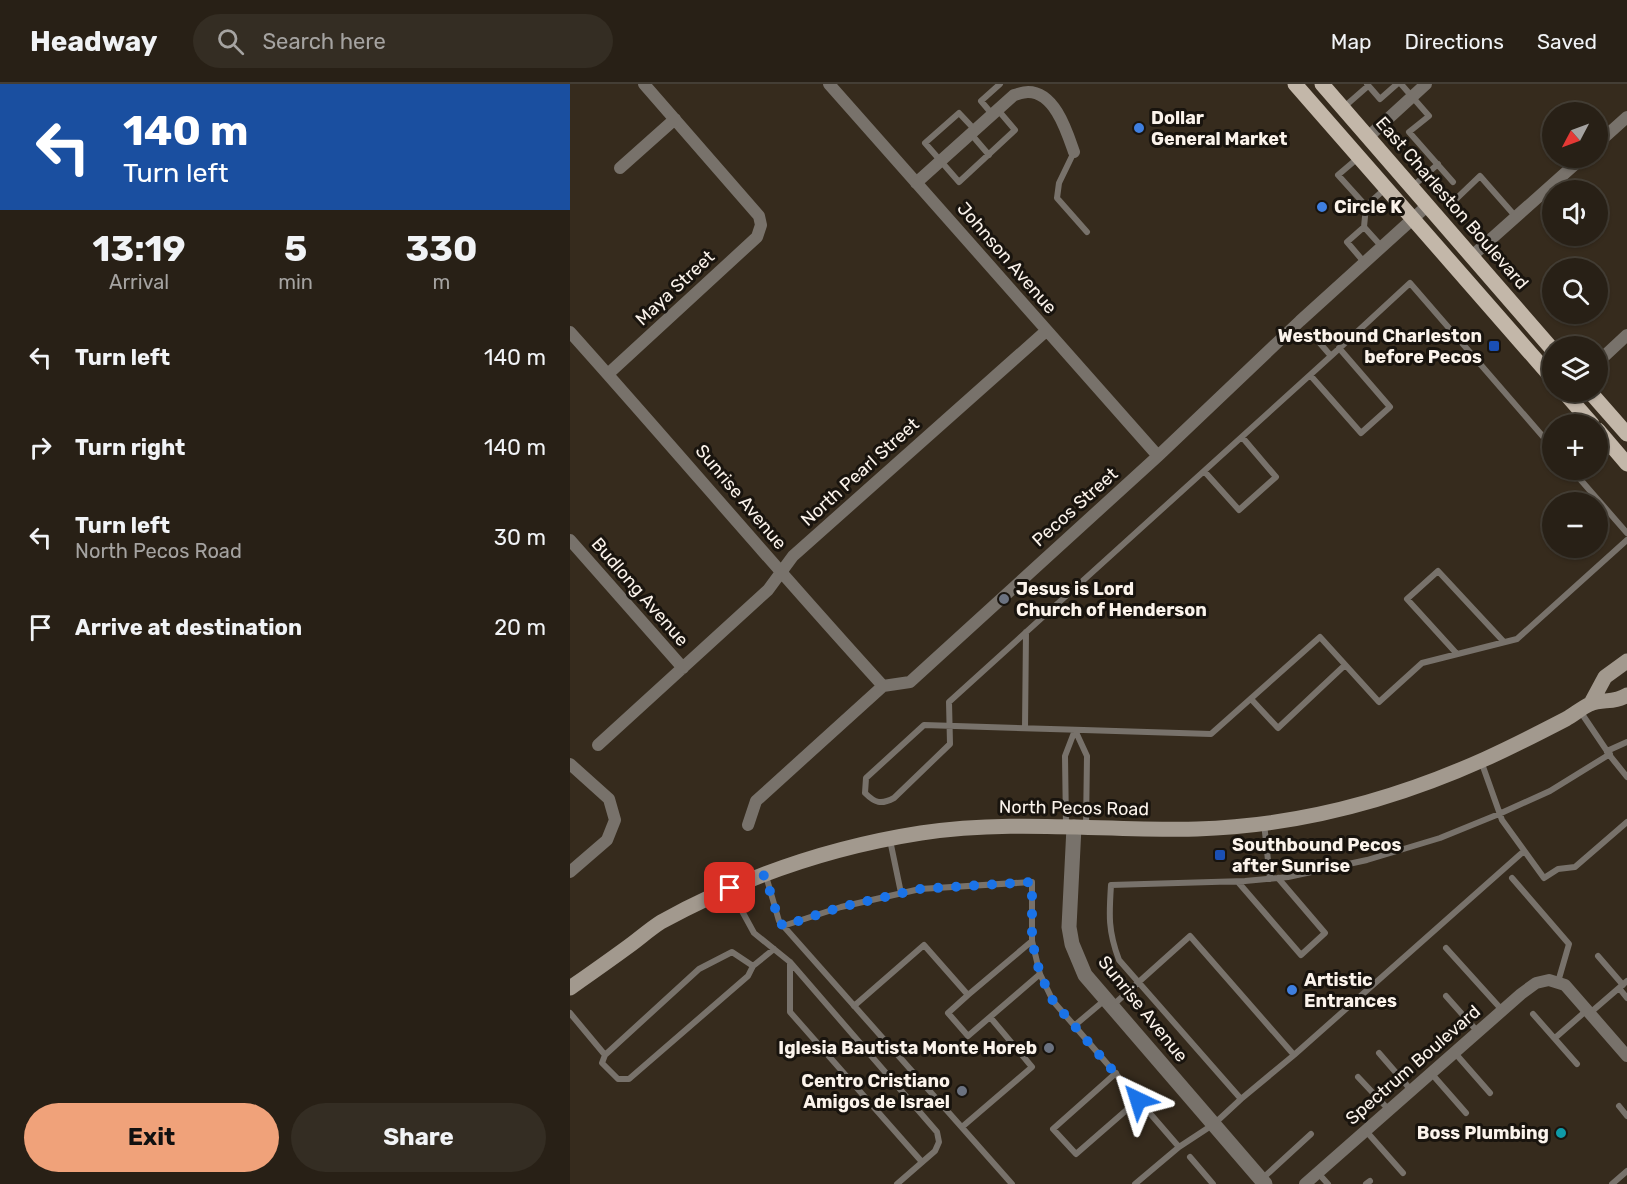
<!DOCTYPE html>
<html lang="en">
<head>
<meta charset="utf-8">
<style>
	:root { --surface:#282016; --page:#342d23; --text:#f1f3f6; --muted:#a5a3a1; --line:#443e35; --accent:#f0a27a }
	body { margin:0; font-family:Rubik,sans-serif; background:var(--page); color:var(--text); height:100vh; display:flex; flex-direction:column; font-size:22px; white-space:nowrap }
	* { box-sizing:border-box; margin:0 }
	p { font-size:20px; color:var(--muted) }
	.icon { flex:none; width:33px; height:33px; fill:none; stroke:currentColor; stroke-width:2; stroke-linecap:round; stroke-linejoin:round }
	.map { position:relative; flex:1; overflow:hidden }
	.drawer { display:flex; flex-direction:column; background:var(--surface); width:570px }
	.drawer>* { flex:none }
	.banner { background:#1a4fa0; color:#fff; overflow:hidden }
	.needle { width:39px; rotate:229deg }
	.fabs { position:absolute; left:972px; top:18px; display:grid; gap:12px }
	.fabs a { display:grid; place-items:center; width:66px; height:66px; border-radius:50%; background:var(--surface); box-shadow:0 2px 4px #0004,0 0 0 2px var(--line); font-size:30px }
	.pin { position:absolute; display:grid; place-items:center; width:51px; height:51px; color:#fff; margin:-26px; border-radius:12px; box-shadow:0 3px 9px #0006 }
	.me { position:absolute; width:66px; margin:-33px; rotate:319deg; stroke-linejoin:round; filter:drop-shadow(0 0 4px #0008) }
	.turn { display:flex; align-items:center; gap:21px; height:126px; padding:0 24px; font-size:27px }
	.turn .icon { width:78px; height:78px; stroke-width:2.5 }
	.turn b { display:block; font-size:42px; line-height:51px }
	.eta { display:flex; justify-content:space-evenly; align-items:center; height:102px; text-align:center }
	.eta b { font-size:36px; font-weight:700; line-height:42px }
	.cta { display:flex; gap:12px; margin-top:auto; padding:12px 24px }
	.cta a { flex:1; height:69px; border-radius:36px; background:var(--accent); color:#111; font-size:24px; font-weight:700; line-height:69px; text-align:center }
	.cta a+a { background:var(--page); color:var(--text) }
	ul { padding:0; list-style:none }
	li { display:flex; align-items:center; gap:18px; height:90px; padding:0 24px }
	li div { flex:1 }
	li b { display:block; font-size:22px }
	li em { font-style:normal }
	header { display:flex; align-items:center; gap:36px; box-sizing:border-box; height:84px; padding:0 30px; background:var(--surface); border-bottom:2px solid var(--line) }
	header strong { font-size:28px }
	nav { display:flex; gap:33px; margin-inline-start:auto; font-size:21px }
	.search { width:420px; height:54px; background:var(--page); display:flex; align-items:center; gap:15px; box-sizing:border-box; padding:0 21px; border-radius:33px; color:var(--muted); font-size:22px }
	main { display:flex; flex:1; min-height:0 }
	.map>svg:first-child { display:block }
</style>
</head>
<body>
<header>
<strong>Headway</strong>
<div class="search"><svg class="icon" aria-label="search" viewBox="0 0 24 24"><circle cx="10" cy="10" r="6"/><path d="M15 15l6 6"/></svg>Search here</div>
<nav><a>Map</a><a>Directions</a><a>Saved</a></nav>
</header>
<main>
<section class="drawer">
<div class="banner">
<div class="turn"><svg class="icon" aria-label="left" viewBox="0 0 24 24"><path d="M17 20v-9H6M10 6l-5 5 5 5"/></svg><div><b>140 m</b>Turn left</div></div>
</div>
<div class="eta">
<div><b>13:19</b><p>Arrival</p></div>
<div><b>5</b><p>min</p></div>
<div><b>330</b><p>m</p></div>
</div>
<ul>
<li><svg class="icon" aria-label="left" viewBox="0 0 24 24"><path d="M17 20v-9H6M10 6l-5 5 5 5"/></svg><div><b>Turn left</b></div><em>140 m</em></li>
<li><svg class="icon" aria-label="right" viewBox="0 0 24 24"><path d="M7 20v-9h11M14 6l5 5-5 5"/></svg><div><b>Turn right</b></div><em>140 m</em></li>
<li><svg class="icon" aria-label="left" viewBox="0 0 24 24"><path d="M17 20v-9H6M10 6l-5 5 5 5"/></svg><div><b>Turn left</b><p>North Pecos Road</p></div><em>30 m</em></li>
<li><svg class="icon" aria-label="arrive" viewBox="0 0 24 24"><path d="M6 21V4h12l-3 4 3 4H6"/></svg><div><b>Arrive at destination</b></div><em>20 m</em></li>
</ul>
<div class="cta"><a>Exit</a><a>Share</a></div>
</section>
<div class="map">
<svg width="1057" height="1100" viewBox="0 0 1057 1100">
	<rect width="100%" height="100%" fill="#362b1d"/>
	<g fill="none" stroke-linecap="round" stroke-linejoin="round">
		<path stroke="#78726b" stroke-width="6" d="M797 0 810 15 827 0
			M831 0 859 32 839 48 883 98
			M774 23 798 2
			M422 30 411 17 430 0
			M405 46 389 29 355 59 389 98 445 46 428 26
			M401 50 419 71
			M504 68 489 99 487 114 517 148
			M788 74 768 91 796 122 816 104
			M842 103 868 80
			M884 117 910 92 946 133
			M794 143 796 122
			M794 178 777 158 794 143 812 163
			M748 257 761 272 840 199 982 363
			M761 272 379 618 380 660 324 714C311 721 305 719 295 709L296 694 354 641C450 644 545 647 641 650L750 553 809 618 852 579 947 555 1057 456
			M740 291 791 349 820 323 769 264
			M1002 386 1057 449
			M634 387 669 426 706 393 672 353
			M887 570 837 515 868 487 934 558
			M681 615 708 644 775 581
			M1010 627 1037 667 1057 658
			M455 644 456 548
			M1037 668 1057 693
			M911 677 932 736 974 794 988 785 1005 783 1057 738
			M694 739 700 795
			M496 741 495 672 505 646 517 672 516 743
			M320 756 331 809
			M196 792 209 837 442 1100
			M942 794 999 860 988 898
			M668 798 731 871 755 849 708 794
			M160 805 184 849 220 878 367 1048 369 1058 365 1067 327 1100
			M213 842 271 823 350 805 462 798V857L470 890 483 917 609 1063
			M876 864 932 926
			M1028 872 1053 901
			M220 878V928L352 1078
			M183 882 204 865
			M1049 904 1057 914
			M398 911 462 857
			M876 912 908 948
			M284 922 354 861 398 911 378 929 398 952 470 890
			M542 922 620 852 724 971 671 1015
			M0 929 35 971 129 885 162 868 183 882 178 892 59 995H48L32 979 35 971
			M1020 929 1057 897
			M963 930 1007 980
			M504 942 536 915
			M985 954 1017 926
			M809 969 841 1006
			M885 969 920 1009
			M724 971 954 767
			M546 989 483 1045 506 1070 568 1016
			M861 989 896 1029
			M788 993 819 1026
			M1049 1022 1057 1032
			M392 1043 462 983 420 933
			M796 1047 833 1089
			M620 1073 643 1100
			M748 1089 758 1100
			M693 1094 741 1050
			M565 1100 609 1063 644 1040 671 1015 549 876C538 847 539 831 541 801L675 797 718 793 797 776 870 754 929 730 980 707 1040 670
			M796 1100 800 1097
			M1042 1100 1057 1087"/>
		<path stroke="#78726b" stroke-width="12" d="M259 0 588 372
			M798 53 856 0
			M1028 59 1057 33
			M50 84 105 35
			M346 99 444 11C448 10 454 8 458 8 485 8 497 48 504 68
			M902 172 1012 74
			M0 248C105 365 207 486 313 602
			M1028 278 1057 251
			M38 290 187 153 191 141 189 132 74 0
			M0 456 113 584
			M28 661 198 506 223 472 476 247
			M0 680 39 715 45 736 37 756 0 788
			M178 741 186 717 313 602 340 598 588 372 730 237 858 121
			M735 1100 951 910 966 899 979 896 995 901 1057 972"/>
		<path stroke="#78726b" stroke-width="15" d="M504 743 499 843 502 860 515 891 695 1100"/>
		<path stroke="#a2998e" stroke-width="15" d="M1021 619 1035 593 1057 577
			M0 904C20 890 40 876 59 862 70 854 80 845 91 838 171 794 261 763 351 749 442 735 535 747 627 745 727 742 824 716 915 675 942 663 969 649 996 635 1004 631 1011 624 1020 620 1032 615 1045 619 1057 611"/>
		<path stroke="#c3b7a9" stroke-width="15" d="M725 0 982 294
			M752 0 982 265
			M994 308 1022 340
			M1020 308 1057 350
			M1028 346 1057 380"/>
	</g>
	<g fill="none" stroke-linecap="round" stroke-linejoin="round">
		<path stroke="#1a73e8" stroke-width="10" stroke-dasharray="0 18" d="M160 804 195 791 209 837 213 842 271 823 350 805 462 798V857L470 890 483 917 568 1016"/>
	</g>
	<g fill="#3f7fe0" stroke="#19140e" stroke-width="2">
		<circle cx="569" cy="44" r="6"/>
		<circle cx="752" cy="123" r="6"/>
		<circle cx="722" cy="906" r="6"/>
	</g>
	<g fill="#1a4fb4" stroke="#19140e" stroke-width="2">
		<rect x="918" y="256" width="12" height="12" rx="3"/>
		<rect x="644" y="765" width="12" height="12" rx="3"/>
	</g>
	<g fill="#6b7280" stroke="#19140e" stroke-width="2">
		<circle cx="434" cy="515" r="6"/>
		<circle cx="479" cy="964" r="6"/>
		<circle cx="392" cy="1007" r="6"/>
	</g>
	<circle fill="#0f9aa8" stroke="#19140e" stroke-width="2" cx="991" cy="1049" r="6"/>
	<g text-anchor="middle" stroke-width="6" stroke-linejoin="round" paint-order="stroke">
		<g font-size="18" font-weight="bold" fill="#fbf3eb" stroke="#19140e" text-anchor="start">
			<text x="581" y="40">Dollar<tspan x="581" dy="21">General Market</tspan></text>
			<text x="764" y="129">Circle K</text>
			<text x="912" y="258" text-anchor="end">Westbound Charleston<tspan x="912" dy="21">before Pecos</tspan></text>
			<text x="446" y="511">Jesus is Lord<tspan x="446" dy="21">Church of Henderson</tspan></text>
			<text x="662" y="767">Southbound Pecos<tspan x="662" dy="21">after Sunrise</tspan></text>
			<text x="734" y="902">Artistic<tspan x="734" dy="21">Entrances</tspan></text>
			<text x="467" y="970" text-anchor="end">Iglesia Bautista Monte Horeb</text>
			<text x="380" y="1003" text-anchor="end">Centro Cristiano<tspan x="380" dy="21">Amigos de Israel</tspan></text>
			<text x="979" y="1055" text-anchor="end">Boss Plumbing</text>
		</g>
		<g font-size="18" fill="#fbf3eb" stroke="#19140e">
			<text transform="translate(882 119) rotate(49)" y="6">East Charleston Boulevard</text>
			<text transform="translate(437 174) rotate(49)" y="6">Johnson Avenue</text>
			<text transform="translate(105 204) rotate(-43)" y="6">Maya Street</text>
			<text transform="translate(290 388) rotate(-42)" y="6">North Pearl Street</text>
			<text transform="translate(171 413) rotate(50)" y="6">Sunrise Avenue</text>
			<text transform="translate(505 423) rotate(-42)" y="6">Pecos Street</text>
			<text transform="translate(70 508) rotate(49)" y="6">Budlong Avenue</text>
			<text transform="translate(504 724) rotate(1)" y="6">North Pecos Road</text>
			<text transform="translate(573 925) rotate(51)" y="6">Sunrise Avenue</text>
			<text transform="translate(843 981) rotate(-41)" y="6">Spectrum Boulevard</text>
		</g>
	</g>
</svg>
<div class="fabs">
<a><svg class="needle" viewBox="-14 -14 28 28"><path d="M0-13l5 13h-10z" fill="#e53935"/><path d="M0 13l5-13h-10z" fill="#a5a3a1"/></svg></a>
<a><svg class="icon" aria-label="sound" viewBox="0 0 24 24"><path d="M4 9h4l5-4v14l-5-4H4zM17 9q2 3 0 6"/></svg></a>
<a><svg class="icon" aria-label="search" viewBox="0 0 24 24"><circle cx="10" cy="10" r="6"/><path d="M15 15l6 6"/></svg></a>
<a><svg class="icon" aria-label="layers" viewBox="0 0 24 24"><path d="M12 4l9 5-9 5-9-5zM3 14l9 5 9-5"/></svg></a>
<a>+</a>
<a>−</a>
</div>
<div class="pin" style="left:160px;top:804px;background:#d93025"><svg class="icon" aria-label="arrive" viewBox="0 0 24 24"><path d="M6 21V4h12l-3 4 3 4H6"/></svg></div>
<svg class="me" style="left:568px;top:1016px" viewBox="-20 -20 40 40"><path d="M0-17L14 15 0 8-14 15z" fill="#1a73e8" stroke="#fff" stroke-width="4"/></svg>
</div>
</main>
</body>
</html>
